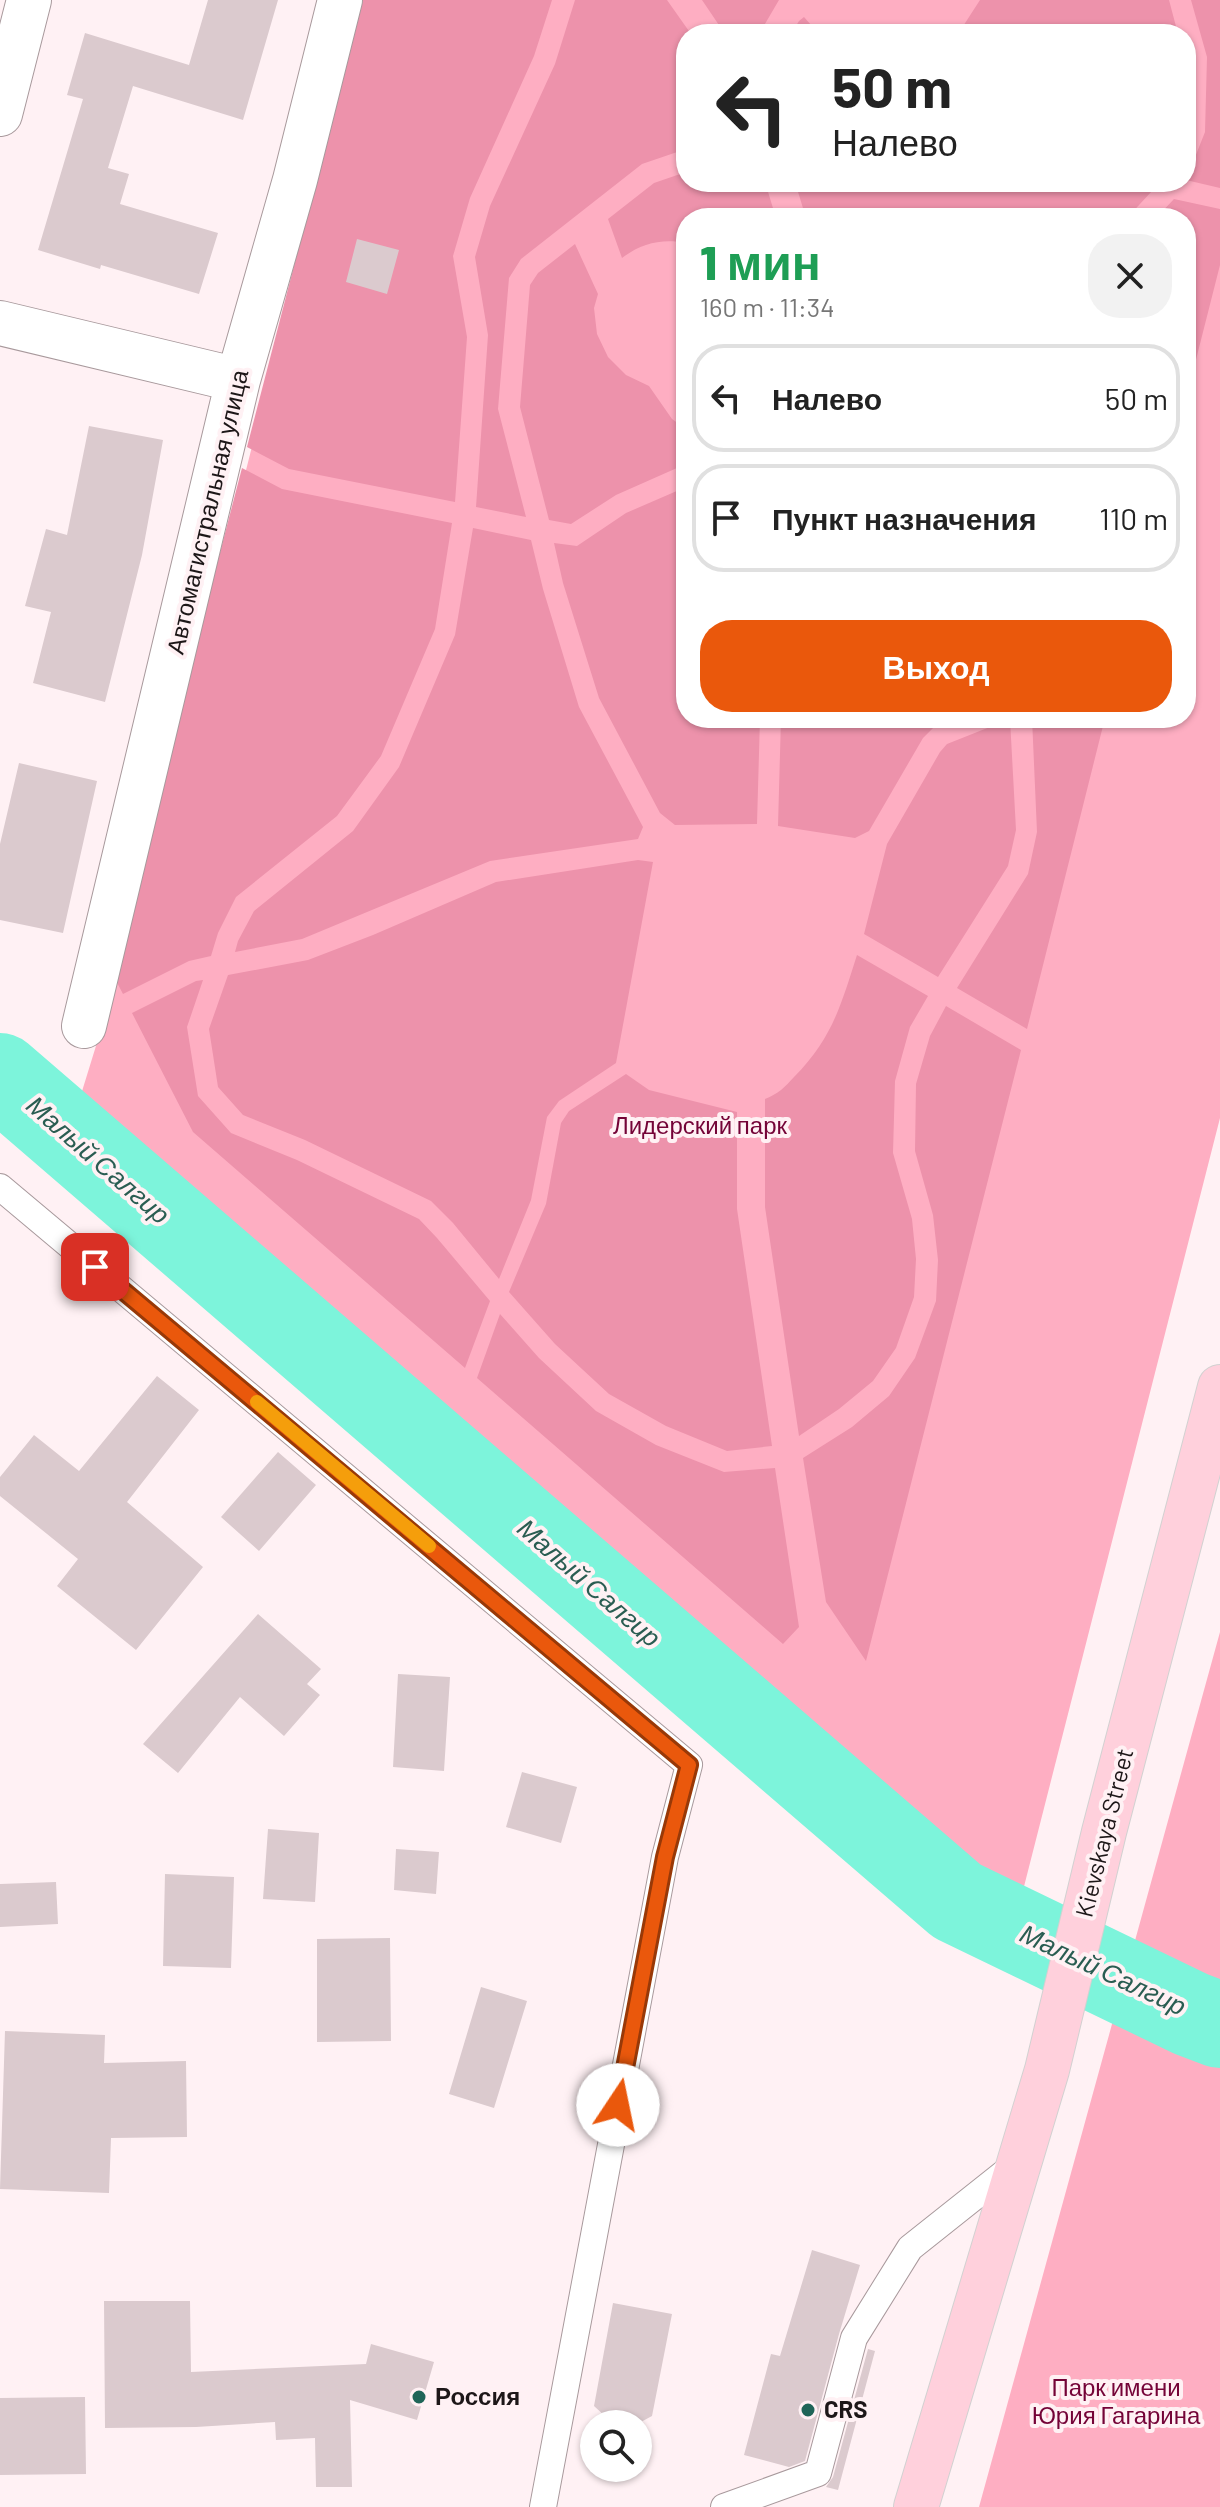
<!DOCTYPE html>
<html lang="ru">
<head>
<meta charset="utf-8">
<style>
	:root { --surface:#fff; --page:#f2f2f2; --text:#222; --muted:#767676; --line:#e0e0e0; --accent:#ea580c }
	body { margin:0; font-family:Barlow,sans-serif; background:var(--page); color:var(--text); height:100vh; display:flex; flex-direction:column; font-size:30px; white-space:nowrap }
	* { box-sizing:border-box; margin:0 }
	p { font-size:26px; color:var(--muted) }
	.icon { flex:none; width:44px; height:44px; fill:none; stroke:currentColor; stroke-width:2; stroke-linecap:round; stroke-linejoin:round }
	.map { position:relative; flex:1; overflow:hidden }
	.sheet { position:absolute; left:676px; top:208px; width:520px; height:520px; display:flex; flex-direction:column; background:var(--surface); border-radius:32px; box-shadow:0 2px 6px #0004 }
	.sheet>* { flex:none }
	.top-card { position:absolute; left:676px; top:24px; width:520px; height:168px; border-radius:32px; box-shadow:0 2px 6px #0004; background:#fff; color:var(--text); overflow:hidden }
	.buttons { position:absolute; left:580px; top:2410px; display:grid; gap:16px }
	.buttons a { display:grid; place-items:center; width:72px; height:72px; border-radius:50%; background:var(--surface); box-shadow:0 2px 6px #0004; font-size:40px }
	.pin { position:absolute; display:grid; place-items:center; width:68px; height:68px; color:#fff; margin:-34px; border-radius:16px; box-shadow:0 4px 12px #0006 }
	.me { position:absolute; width:88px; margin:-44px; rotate:11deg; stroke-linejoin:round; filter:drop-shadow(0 0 6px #0008) }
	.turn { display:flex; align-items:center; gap:28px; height:168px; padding:0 24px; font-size:36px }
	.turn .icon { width:104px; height:104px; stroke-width:2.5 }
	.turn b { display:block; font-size:56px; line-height:68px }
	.round { display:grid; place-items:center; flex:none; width:84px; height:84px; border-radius:32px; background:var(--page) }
	.head { display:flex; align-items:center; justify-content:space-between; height:136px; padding:0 24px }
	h1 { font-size:48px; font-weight:800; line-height:60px; color:#1e9e55 }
	.button { display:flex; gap:16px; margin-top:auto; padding:16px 24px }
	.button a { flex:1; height:92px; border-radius:32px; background:var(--accent); color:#fff; font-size:32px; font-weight:800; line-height:92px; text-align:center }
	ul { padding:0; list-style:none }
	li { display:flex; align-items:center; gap:24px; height:108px; margin:0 16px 12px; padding:0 8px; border:4px solid var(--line); border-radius:32px }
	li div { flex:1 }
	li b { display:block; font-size:30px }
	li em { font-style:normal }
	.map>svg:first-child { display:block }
</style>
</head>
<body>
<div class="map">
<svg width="1220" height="2507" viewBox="0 0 1220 2507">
	<rect width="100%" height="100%" fill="#fff1f4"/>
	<path fill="#feaec2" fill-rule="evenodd" d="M365 0H1220V1118L1017 1914 966 1901 790 1743 252 1275 210 1242 206 1235 139 1175 67 1123 75 1114 120 968ZM686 34H1186V182H686ZM686 218H1186V718H686Z
		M1220 1632V2507H979Z"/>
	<path fill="#ed92ab" d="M363 0H552L534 56 470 198 453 256 467 337 455 502 289 469 247 447Z
		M575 0H667L691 34H686V149L642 164 521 259 509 278 498 409 526 517 476 507 488 335 475 257 490 206 555 64Z
		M702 0H779L759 34H725Z
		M980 0H1169L1178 34H958Z
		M1191 0H1220V188L1186 180 1205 132 1207 57Z
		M804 17 819 34H791L799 21Z
		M686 172V182H765L776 218H686V243C663 238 641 243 622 258L608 219 654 183Z
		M795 182H1132L1152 191 1127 218H806Z
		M1174 199 1220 209V265L1186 399V218H1156Z
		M575 244 598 294 594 308 597 334 608 357 626 375 649 386 672 419 686 429V464L616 495 571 524 549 520 520 407 530 285 538 273Z
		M242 468 282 489 452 523 435 629 381 756 337 816 236 897 218 933 211 956 189 961 123 994 111 971Z
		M686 487V718H760L757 824 675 825 660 813 599 698 563 583 554 543 577 546 626 513Z
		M473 528 531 540 543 589 579 707 643 827 638 839 490 861 302 939 235 952 238 941 254 911 353 831 399 767 455 635Z
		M781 718H954L936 725 923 738 869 831 855 838 778 826Z
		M1032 718H1105L1027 1029 957 988 1028 874 1037 832Z
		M1010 719 1016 830 1008 866 938 977 864 934 887 844 940 752 947 744Z
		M638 860 653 862 616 1063 559 1101 547 1117 531 1200 499 1279 453 1223 431 1201 305 1140 243 1115 218 1087 209 1029 228 975 308 960 373 935 496 882Z
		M857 955 928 996 910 1027 895 1081 893 1153 912 1219 916 1259 914 1297 896 1348 873 1381 839 1409 799 1436 765 1207V1099C778 1094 785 1087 794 1077 832 1039 841 1005 857 955Z
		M203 980 187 1027 198 1096 231 1133 297 1160 419 1219 437 1238 490 1301 465 1368 193 1132 132 1013 196 981Z
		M946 1006 1021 1050 866 1661 826 1602 803 1458 852 1427 889 1396 915 1358 936 1301 938 1260 933 1215 915 1151 916 1084 930 1036Z
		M626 1074 649 1090 737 1112V1209L772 1446 727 1451 666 1426 609 1394 555 1344 509 1292 546 1204 561 1123 569 1111Z
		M500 1314 539 1358 596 1411 656 1445 724 1472 775 1468 799 1627 783 1644 477 1378Z"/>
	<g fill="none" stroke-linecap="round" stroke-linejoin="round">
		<path stroke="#7df4db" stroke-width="86" d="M0 1076 957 1901 1191 2014 1220 2025"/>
	</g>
	<path fill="#dbcace" d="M208 0H278L243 120 133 86 108 168 129 174 120 204 218 233 199 294 101 265 100 269 38 250 83 99 67 95 85 33 189 65Z
		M357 239 399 250 387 294 346 282Z
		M89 426 163 440 142 555 105 702 33 683 51 612 25 606 46 529 67 535Z
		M19 763 97 781 63 933 0 920V844Z
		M157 1376 199 1410 127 1502 203 1567 136 1650 57 1586 78 1559 0 1496V1477L34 1435 79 1471Z
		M278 1452 316 1485 259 1551 221 1517Z
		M258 1614 321 1669 307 1684 320 1695 284 1736 240 1697 178 1773 143 1744Z
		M398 1674 450 1677 444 1771 393 1767Z
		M522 1772 577 1787 561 1843 506 1827Z
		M268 1829 319 1833 315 1902 263 1899Z
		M396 1849 439 1852 436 1894 394 1890Z
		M165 1874 234 1877 231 1968 163 1966Z
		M56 1882 58 1924 0 1927V1884Z
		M390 1938 391 2041 317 2042V1939Z
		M481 1987 527 2001 494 2108 449 2094Z
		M5 2031 105 2035 104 2063 186 2061 187 2137 111 2138 109 2193 0 2189Z
		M812 2250 860 2265 839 2334 805 2461 789 2467 744 2455 771 2354 780 2356Z
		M104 2301H190L191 2372 366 2364 371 2344 434 2362 417 2420 350 2400 352 2487H316L315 2438 276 2440 275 2422 196 2427 105 2428Z
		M613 2303 672 2314 652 2416 639 2423H622L606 2417 594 2406Z
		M868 2349 875 2351 838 2490 826 2487 833 2477Z
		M85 2397 86 2474 0 2475V2398Z"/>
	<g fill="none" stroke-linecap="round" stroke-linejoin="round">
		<defs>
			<path id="lane" d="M0 1187 689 1765 665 1857 543 2507
				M724 2507 818 2473 854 2338 910 2248 1017 2163"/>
			<path id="street" d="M0 114 29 0
				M0 323 238 380
				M84 1026 238 380 295 180 340 0"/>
			<path id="primary" d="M916 2507 1047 2070 1104 1832 1220 1387"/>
		</defs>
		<use href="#lane" stroke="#a8999c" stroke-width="28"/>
		<use href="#street" stroke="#a8999c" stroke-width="46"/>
		<use href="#primary" stroke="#d2d1d1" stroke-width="46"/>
		<use href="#lane" stroke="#fff" stroke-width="26"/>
		<use href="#street" stroke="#fff" stroke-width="44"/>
		<use href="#primary" stroke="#ffd0dc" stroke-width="44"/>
	</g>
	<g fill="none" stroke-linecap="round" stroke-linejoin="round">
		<defs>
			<path id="route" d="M95 1267 689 1765 665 1857 618 2105"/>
		</defs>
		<use href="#route" stroke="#983908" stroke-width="20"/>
		<use href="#route" stroke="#ea580c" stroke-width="14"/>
		<path stroke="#f59e0b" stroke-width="14" d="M257 1402 429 1546"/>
	</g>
	<g fill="#1f6558" stroke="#fff1f4" stroke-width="3">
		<circle cx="419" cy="2397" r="8"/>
		<circle cx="808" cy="2410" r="8"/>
	</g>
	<g text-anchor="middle" stroke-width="8" stroke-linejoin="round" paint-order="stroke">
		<g font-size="24" fill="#1d1718" stroke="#fff1f4">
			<text transform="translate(208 512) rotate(-77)" y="8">Автомагистральная улица</text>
			<text transform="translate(1105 1833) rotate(-76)" y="8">Kievskaya Street</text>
		</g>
		<g font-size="24" fill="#740337" stroke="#fff1f4">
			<text x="700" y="1134">Лидерский парк</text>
			<text x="1116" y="2396">Парк имени<tspan x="1116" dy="28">Юрия Гагарина</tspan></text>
		</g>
		<g font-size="24" font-weight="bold" fill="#1d1718" stroke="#fff1f4" text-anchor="start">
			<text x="435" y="2405">Россия</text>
			<text x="824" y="2418">CRS</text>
		</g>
		<g font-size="26" font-style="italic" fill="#2a5d52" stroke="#fff1f4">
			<text transform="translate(98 1160) rotate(41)" y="9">Малый Салгир</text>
			<text transform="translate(589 1583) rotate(41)" y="9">Малый Салгир</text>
			<text transform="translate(1103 1970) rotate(25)" y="9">Малый Салгир</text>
		</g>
	</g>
</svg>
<div class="buttons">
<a><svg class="icon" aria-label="search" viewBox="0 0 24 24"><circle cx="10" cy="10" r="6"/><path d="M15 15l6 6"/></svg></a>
</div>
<div class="pin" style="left:95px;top:1267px;background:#d93025"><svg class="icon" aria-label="arrive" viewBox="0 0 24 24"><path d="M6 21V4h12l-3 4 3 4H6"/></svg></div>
<svg class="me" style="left:618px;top:2105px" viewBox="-20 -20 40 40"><circle r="19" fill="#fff"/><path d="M0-13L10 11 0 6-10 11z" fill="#ea580c"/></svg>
<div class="top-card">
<div class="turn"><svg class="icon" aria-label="left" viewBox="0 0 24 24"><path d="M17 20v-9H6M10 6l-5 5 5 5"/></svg><div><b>50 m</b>Налево</div></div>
</div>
<section class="sheet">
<div class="head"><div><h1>1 мин</h1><p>160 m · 11:34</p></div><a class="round"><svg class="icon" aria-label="close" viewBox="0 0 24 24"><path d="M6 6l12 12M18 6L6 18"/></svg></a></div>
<ul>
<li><svg class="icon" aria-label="left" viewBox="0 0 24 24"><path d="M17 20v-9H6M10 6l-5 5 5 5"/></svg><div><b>Налево</b></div><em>50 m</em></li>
<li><svg class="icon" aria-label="arrive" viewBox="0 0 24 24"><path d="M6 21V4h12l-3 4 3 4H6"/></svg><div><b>Пункт назначения</b></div><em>110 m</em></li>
</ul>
<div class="button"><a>Выход</a></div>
</section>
</div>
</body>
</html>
